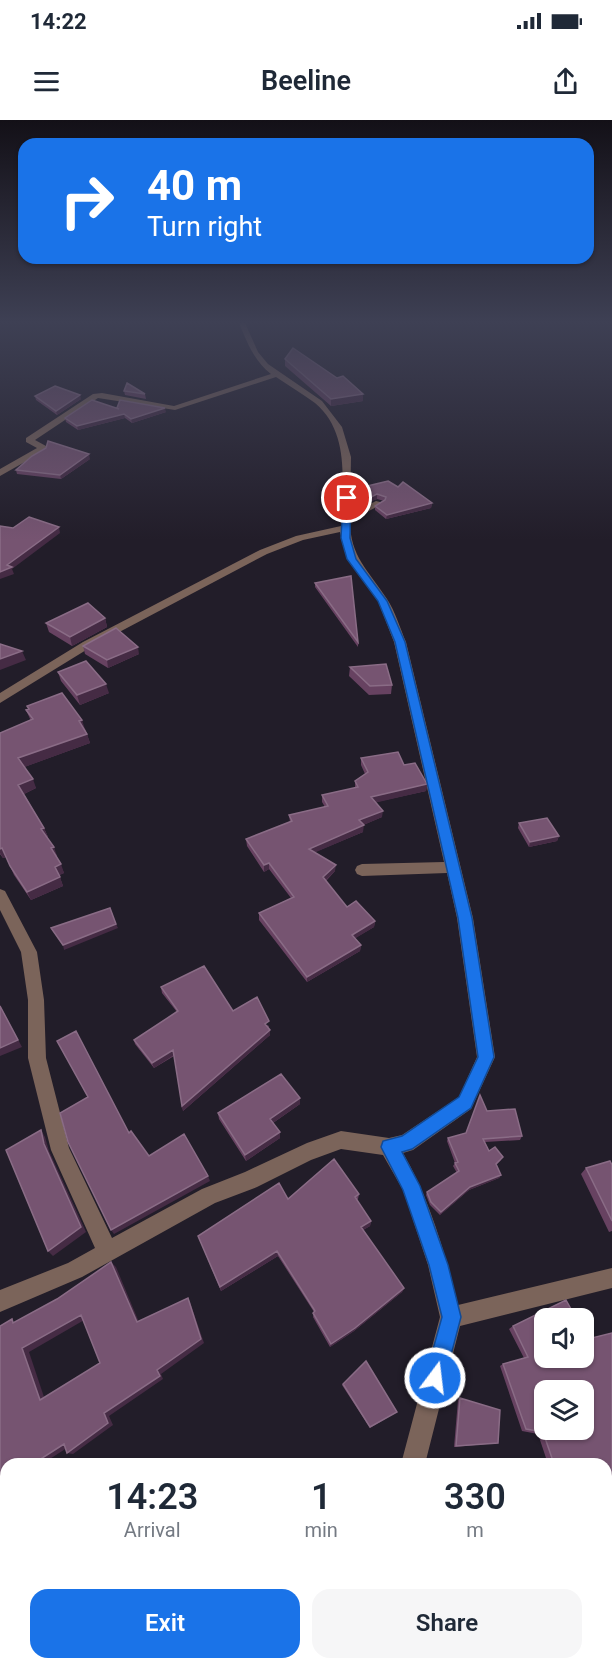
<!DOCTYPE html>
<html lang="en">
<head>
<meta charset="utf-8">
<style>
	:root { --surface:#fff; --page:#f6f6f7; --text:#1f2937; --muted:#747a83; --accent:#1a73e8 }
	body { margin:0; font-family:Roboto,sans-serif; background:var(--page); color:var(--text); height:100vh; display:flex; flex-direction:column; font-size:22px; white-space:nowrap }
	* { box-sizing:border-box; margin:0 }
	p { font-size:20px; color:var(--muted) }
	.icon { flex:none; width:33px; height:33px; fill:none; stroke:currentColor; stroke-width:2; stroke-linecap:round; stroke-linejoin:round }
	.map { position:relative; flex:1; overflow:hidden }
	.drawer { position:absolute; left:0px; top:1338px; width:612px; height:212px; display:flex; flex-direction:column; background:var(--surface); border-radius:18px 18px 0 0; box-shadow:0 2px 4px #0004 }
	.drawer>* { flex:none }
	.guide { position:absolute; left:18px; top:18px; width:576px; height:126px; border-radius:18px; box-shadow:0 2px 4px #0004; background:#1a73e8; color:#fff; overflow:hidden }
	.controls { position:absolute; left:534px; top:1188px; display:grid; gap:12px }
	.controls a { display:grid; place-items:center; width:60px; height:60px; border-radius:12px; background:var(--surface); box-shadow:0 2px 4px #0004; font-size:30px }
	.pin { position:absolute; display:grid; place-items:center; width:51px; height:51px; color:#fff; margin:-26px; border:3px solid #fff; border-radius:50%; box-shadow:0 2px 6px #0007 }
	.me { position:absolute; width:66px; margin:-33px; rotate:15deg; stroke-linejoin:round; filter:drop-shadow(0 0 4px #0008) }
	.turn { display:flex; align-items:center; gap:21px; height:126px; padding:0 30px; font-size:27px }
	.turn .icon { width:78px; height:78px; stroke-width:2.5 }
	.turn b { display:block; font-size:42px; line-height:51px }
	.eta { display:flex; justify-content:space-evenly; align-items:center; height:102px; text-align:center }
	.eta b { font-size:36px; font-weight:600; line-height:42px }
	.cta { display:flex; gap:12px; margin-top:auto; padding:12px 30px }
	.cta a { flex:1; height:69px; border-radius:18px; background:var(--accent); color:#fff; font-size:24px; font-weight:600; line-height:69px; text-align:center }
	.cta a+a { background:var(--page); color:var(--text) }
	.status { display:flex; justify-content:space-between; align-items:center; height:42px; padding:0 30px; background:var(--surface); direction:ltr }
	.status svg { height:16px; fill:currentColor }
	header { display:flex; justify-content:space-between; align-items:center; height:78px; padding:0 30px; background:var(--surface); font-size:27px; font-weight:600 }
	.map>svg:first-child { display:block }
</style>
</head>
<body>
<div class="status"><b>14:22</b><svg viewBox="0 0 49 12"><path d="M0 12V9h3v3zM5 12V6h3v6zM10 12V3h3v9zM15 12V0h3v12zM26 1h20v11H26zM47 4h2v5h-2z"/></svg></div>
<header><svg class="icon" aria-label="menu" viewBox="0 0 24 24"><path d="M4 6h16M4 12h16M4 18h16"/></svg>Beeline<svg class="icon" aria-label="share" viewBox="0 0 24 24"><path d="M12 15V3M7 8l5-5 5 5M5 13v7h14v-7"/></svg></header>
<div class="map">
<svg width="612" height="1549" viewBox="0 0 612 1549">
	<rect width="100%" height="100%" fill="#221d29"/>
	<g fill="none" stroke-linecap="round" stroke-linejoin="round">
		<path fill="#7b645a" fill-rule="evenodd" d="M239 203H245L258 232 268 244 322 281 342 307 351 337 350 394 376 381 384 383 350 401C350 436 368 450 387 479 395 491 400 508 406 522L473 798 495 937 471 989 413 1030 403 1033C430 1080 445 1133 458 1185L612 1148V1168L460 1206 425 1344H401L440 1197 428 1145 403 1070 383 1035 341 1029 311 1040 257 1067 215 1083 82 1157 0 1192V1170L68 1143 95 1128 51 1030 28 938V880L21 832 0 790V769L5 771 37 832 44 880 46 938 69 1028 112 1118 202 1069 245 1052 307 1023 341 1011 389 1018 402 1015 459 977 477 937 457 798 447 753 362 756 357 754 355 750 357 746 362 744 444 742 394 522 378 481 347 439 340 412 303 420 267 434 91 527 0 583V573L83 522 260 430 296 416 341 406C342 365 351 313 315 283 303 274 289 266 276 257L175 290 98 278 35 320 46 326V330L0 356V349L37 328 26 322V318L93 274 102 273 174 286 271 254C254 241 247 222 239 203Z
			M360 1544H386L385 1549H359Z"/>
	</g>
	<path fill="#674261" d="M285 239 337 258 363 274V281L331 286 285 246Z
		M124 271 145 274 146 279 125 275Z
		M35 276 81 279 57 295 36 280Z
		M117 289 166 292 132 303 125 298 78 310 66 302 65 298Z
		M90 339 61 359 17 354 16 350Z
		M398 367 432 383 431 388 386 399 375 390V386L384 381 377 379 366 383 355 373V369Z
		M315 463 358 522V527L315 467Z
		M105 498 107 507 72 526 49 512 46 503Z
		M83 526 139 534 108 548 85 534Z
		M350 547 392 565 391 574 369 575 349 556Z
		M58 552 109 573 80 585 61 561Z
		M27 586 85 609 90 623 24 647 36 668 24 674 44 708 48 717H47L57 736H56L64 753 59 755 63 766 31 780 14 755 6 737 3 738 0 734V613L31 601 26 590 28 589Z
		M361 638 404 645 427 664 426 671 376 682 382 697 363 705V712L315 732 335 751 326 761 347 787 375 801 374 807 355 818 361 825 360 831 307 862 259 800V793L291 778 269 749 264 752 247 726 246 719 290 702 289 695 325 687 322 682V675L355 668V661L365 654 361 645Z
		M519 703 559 716 557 721 529 727 518 708Z
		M161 867 233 891 269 906 268 908 270 910V915L183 991 174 936 154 948 135 924 134 920 177 892 162 873Z
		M300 978V984L273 1003 280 1018 246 1041 219 999 218 993Z
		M487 991 522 1016 520 1020 485 1022 489 1031 501 1040 496 1045 501 1055 499 1058 469 1070 440 1095 430 1085 426 1075 427 1072 457 1053 453 1046 455 1043 447 1021 448 1018 466 1013Z
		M612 1045V1111L609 1112 581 1054 586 1048Z
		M359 1074 358 1079 357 1080 371 1101 370 1106 363 1110 404 1168 402 1172 354 1211 330 1227 313 1197 314 1192 278 1136 221 1171 198 1116Z
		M513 1206 606 1344H572L571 1342 565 1344H548L538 1314 522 1311 500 1246 503 1244 524 1238 509 1209Z
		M343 1264 397 1292 370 1308 342 1265Z
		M460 1278 498 1323 454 1327 458 1280Z
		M500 1544H563L565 1549H502Z"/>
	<path fill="#452b44" d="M363 274V281L331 286V279Z
		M80 275 81 279 57 295 56 291Z
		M165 288 166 292 132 303 131 299Z
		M124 294 125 298 78 310 77 306Z
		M89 334 90 339 61 359 60 355Z
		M377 374V379L366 383 367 379Z
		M432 383 431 388 386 399 387 395Z
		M59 407 60 413 12 449 14 454 0 459V452L7 445Z
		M105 498 107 507 72 526 70 517Z
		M138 527 139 534 108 548 107 540Z
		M22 531 26 540 0 550V539Z
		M106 564 109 573 80 585 77 575Z
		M82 600 85 609 81 610 79 601Z
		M87 614 90 623 22 648 18 638Z
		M33 659 36 668 22 675 18 665Z
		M427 664 426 671 370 684 371 677Z
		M383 691 382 697 359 707V700Z
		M364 705 363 712 309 735V729Z
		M44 708 48 717 45 718 41 709Z
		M559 716 557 721 529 727 530 722Z
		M54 727 57 736 55 737 51 728Z
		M2 728 6 737 3 738 0 733V729Z
		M269 743V749L264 752V745Z
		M61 744 64 753 58 756 55 747Z
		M336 745 335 751 323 763V757Z
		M60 757 63 766 31 780 27 772Z
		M375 801 374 807 351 821 352 815Z
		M116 804 118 808 64 830 63 825Z
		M361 825 360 831 307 862V857Z
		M0 885 22 927 0 936Z
		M270 910V915L183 991 182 986Z
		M173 930 174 935 154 948 152 943Z
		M300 978V984L270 1005V999Z
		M41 1010 45 1017 49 1031 86 1112 53 1136 48 1131 44 1024Z
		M280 1012V1018L246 1041 245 1035Z
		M501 1055 499 1058 469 1070 440 1095 441 1092 470 1067Z
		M208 1056 210 1061 114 1114 111 1110Z
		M371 1101 370 1106 360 1112 361 1107Z
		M277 1131 278 1136 221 1171 220 1167Z
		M111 1142 116 1147 141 1207 137 1202Z
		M404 1168 402 1172 354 1211 330 1227 331 1224Z
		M188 1178 190 1182 204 1223 161 1254 163 1259 109 1296 113 1305 73 1334 67 1333 104 1293Z
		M81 1195 86 1199 29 1232 46 1283 40 1280 22 1228Z
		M64 1324 70 1326 42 1344H33Z
		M6 1361V1367L0 1370V1365Z
		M6 1510V1513L0 1518V1515Z"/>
	<path fill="#765471" stroke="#8a6c86" stroke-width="1.5" fill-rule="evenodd" d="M293 228 337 258 343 256 363 274 331 279 285 239Z
		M127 263 145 274 124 271Z
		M55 266 80 275 56 291 35 276Z
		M92 280 119 289 117 288 120 280 165 288 131 299 124 294 77 306 65 298Z
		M48 321 89 334 60 355 16 350 32 336 46 328Z
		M388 361 398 367 403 362 432 383 387 395 375 386 385 380 386 377 377 374 367 379 355 369Z
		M29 397 59 407 7 445 12 447 0 452V406L13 408Z
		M351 456 358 522 315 463Z
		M88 483 105 498 70 517 46 503Z
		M116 508 138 527 107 540 83 526Z
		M0 524 22 531 0 539Z
		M86 541 106 564 77 575 58 552Z
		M386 544 392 565 370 566 350 547Z
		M62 573 82 600 79 601 87 614 18 638 33 659 18 665 44 708 41 709 54 727 51 728 61 744 55 747 60 757 27 772 10 746 2 728 0 729V613L33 599 26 590 29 589 27 586Z
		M398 632 404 645 415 643 427 664 371 677 383 691 359 700 364 705 309 729 336 745 323 757 347 787 356 781 375 801 352 815 361 825 307 857 259 793 294 777 269 743 264 745 246 719 292 701 289 695 328 686 322 675 358 667 355 661 368 652 361 638Z
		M547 698 559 716 530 722 519 703Z
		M110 788 116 804 63 825 51 808Z
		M204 846 233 891 257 877 269 901 265 904 270 910 182 986 173 930 152 943 134 920 178 891 161 867Z
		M0 886 18 920 0 928Z
		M76 911 129 1013 131 1011 149 1036 184 1014 208 1056 111 1110 68 1022 60 993 88 977 57 921Z
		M281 954 300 978 270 999 280 1012 245 1035 218 993Z
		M480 975 487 991 515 989 522 1016 483 1019 489 1031 495 1027 503 1037 496 1044 501 1055 470 1067 441 1092 431 1082 427 1072 459 1051 455 1043 458 1042 448 1018 466 1013Z
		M41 1010 44 1024 81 1107 48 1131 6 1030Z
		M334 1039 359 1074 355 1077 371 1101 361 1107 404 1168 355 1208 331 1224 313 1193 315 1191 277 1131 220 1167 198 1116 279 1063 288 1079Z
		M610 1041 612 1045V1101L586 1048Z
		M111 1142 137 1202 188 1178 201 1219 157 1250 160 1256 104 1293 108 1303 67 1333 64 1324 33 1344H6V1361L0 1365V1206L12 1199 13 1203 57 1179ZM81 1195 100 1243 40 1280 22 1228Z
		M566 1180 576 1198H544V1238H584V1211L588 1219 612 1213V1392L606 1393V1344H577L576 1339 565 1344H554L543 1312 526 1309 503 1244 528 1237 513 1206ZM544 1270H584V1310H544Z
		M366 1241 397 1292 370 1307 343 1264Z
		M460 1278 500 1290 498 1323 456 1326Z
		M6 1422V1510L0 1515V1426Z
		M504 1544H563L565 1549H506Z"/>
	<linearGradient id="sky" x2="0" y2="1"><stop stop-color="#131017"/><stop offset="0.48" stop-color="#3e4054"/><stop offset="1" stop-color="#3e4054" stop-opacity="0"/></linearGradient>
	<rect width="612" height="420" fill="url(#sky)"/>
	<path fill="#1a73e8" stroke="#114b97" stroke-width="1.5" d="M347 376 351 378 350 418 356 439 387 481 405 522 472 798 494 937 471 988 412 1029 402 1032 420 1066 448 1145 461 1197 445 1258 442 1266 435 1268 428 1266 425 1258 442 1197 429 1145 403 1070 381 1027 383 1021 402 1016 459 977 478 937 458 798 395 522 378 481 347 439 341 418 343 378Z"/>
</svg>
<div class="controls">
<a><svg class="icon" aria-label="sound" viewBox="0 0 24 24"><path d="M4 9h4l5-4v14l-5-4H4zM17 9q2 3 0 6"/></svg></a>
<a><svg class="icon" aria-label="layers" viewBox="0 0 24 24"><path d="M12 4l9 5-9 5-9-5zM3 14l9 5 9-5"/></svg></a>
</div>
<div class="pin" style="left:347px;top:378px;background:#d93025"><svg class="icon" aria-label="arrive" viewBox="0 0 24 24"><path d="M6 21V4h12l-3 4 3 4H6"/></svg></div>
<svg class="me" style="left:435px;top:1258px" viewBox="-20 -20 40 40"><circle r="17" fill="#1a73e8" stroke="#fff" stroke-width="3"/><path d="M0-11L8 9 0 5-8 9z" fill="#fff"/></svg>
<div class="guide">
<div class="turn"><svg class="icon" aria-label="right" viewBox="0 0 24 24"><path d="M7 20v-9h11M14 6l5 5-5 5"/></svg><div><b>40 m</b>Turn right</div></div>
</div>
<section class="drawer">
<div class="eta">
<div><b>14:23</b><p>Arrival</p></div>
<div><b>1</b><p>min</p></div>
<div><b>330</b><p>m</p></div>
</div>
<div class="cta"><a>Exit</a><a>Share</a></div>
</section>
</div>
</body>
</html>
